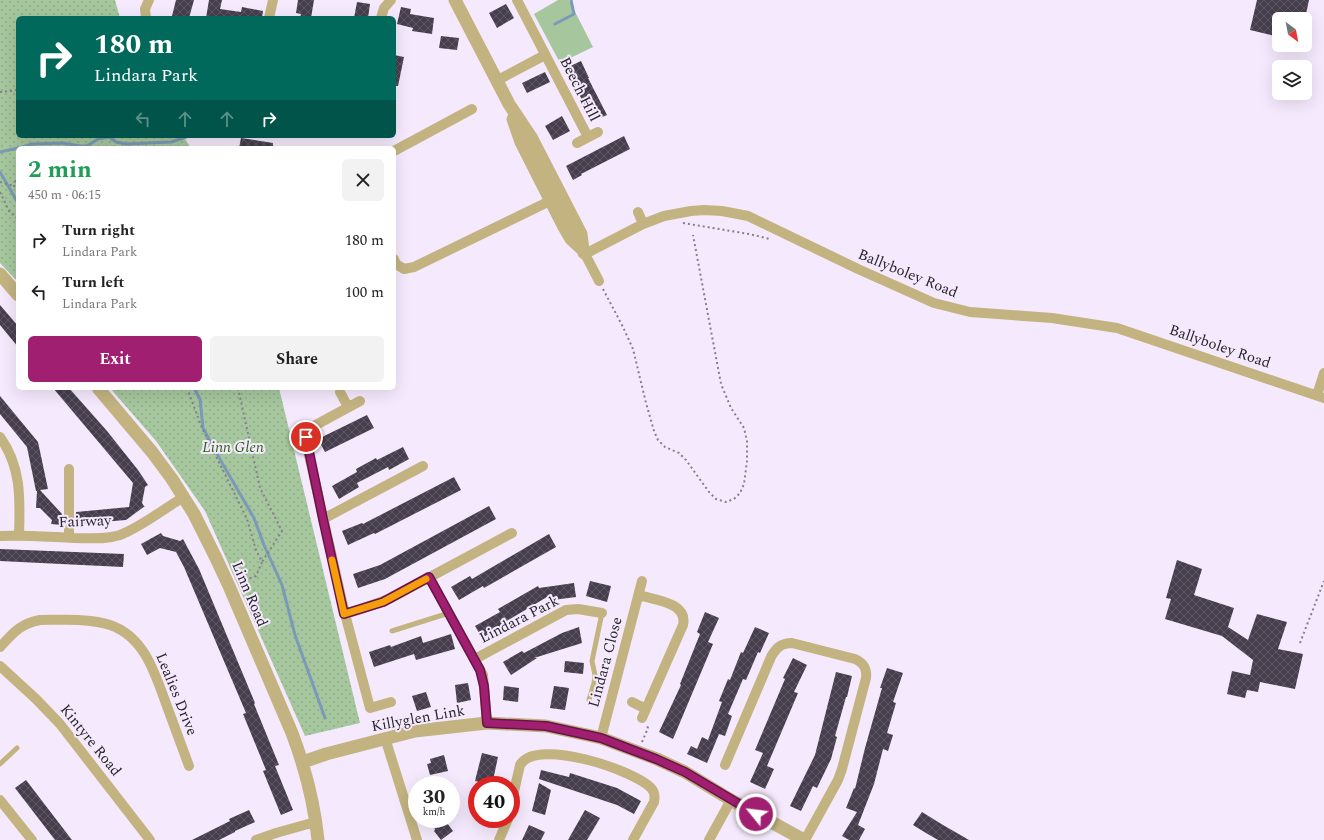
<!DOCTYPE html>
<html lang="en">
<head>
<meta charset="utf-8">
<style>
	:root { --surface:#fff; --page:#f2f2f2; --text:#222; --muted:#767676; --accent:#a11f70 }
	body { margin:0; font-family:Spectral,serif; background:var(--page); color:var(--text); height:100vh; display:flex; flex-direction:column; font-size:15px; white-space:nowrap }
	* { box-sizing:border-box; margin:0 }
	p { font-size:13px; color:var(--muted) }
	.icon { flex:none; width:22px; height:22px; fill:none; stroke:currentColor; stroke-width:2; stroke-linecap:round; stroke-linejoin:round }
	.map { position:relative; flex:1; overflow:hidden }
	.sheet { position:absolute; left:16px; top:146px; width:380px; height:244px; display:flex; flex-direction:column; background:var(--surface); border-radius:6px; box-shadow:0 4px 16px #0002 }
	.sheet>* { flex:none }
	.hud { position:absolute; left:16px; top:16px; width:380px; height:122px; border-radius:6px; box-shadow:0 4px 16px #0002; background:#00695c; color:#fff; overflow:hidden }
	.needle { width:26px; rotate:148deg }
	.tools { position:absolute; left:1272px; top:12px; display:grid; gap:8px }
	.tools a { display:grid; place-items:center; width:40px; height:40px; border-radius:6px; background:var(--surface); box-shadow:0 4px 16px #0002; font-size:20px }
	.speed { position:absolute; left:408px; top:776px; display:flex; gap:8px; font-size:20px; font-weight:700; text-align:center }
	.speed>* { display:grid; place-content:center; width:52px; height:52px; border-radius:50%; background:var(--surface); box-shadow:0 4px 16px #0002; line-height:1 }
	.speed small { font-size:10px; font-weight:400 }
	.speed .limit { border:6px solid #d22; background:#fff; color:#111 }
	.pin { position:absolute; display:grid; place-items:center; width:34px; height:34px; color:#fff; margin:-17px; border:2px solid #fff; border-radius:50%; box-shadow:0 1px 4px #0007 }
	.me { position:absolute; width:44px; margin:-22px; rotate:299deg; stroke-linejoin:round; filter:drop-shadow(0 0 3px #0008) }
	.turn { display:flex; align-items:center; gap:14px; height:84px; padding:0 12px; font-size:18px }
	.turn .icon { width:52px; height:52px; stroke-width:2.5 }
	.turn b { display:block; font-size:28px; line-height:34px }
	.lanes { display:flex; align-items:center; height:38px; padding:0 12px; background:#0003; justify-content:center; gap:20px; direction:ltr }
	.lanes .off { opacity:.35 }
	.round { display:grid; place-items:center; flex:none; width:42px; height:42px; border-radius:6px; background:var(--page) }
	.summary { display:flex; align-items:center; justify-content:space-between; height:68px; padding:0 12px }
	h1 { font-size:24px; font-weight:700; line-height:30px; color:#1e9e55 }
	.cta { display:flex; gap:8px; margin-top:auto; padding:8px 12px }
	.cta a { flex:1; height:46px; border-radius:6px; background:var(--accent); color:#fff; font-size:16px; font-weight:700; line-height:46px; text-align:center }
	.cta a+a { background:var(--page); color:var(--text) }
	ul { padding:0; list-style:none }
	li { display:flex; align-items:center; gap:12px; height:52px; padding:0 12px }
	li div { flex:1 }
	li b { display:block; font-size:15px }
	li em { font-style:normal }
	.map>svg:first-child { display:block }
</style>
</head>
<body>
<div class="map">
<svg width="1324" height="840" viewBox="0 0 1324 840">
	<defs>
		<pattern id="park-dots" width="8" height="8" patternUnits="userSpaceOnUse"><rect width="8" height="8" fill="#a6c79e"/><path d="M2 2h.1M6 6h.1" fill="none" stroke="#8fab88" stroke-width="1.8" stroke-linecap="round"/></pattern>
		<pattern id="building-cross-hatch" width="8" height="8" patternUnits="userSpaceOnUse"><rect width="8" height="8" fill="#463e4d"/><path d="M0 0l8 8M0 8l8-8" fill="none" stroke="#5e5764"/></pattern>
	</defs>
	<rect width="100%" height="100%" fill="#f5eafd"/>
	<path fill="#a6c79e" d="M558 0H569L593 47 560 63 534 14Z"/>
	<path fill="url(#park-dots)" d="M0 0H115L120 18H18V136H183L191 148H18V282L0 263Z
		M110 388H279L360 723 305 736 205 511 156 441Z"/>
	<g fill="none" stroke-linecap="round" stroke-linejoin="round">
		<path stroke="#7a9ab8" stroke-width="3" d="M555 24 574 14 571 0
			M19 148 32 144 62 143 80 146H87L98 139 109 137 116 142 126 144 171 142 189 136
			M0 152 18 148
			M0 172 18 203
			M194 388 200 399 203 428 221 461 254 518 264 545 282 585 295 635 325 718"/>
	</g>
	<path fill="url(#building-cross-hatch)" d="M176 0H194L189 18H182L172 16Z
		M209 0H222L220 9 241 12 242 7 263 11 262 18H206Z
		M298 0H314L311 18H300L301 14 296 13Z
		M1257 0H1309L1305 19H1279V37L1250 30Z
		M357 2 370 4 368 18H354Z
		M506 4 514 18 497 28 489 13Z
		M401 7 411 9 410 14 434 18 432 34 412 31 413 28 397 24Z
		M441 36 459 38 457 50 439 48Z
		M394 55 404 57 398 86H394Z
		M581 61 589 78H588L607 115 593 121 579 94H580L566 68Z
		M545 72 550 82 527 93 522 83Z
		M562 116 570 131 553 140 545 126Z
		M624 136 630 149 581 174 582 175 573 180 566 166Z
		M241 138 273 143V148H239Z
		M0 305 18 326V347L0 325Z
		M53 388H69L107 431 138 470 148 485 145 487 142 503 144 506H145L126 520 76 524V512L129 507 133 483Z
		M0 396 38 442 48 489 40 490 62 514V525L51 524 52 520 40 508H36L37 491H36L27 447 0 414Z
		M367 415 374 428 325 452 318 439Z
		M403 447 409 459 389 470 388 467 357 483 359 487 339 499 332 486 357 472 356 469 376 458 377 460Z
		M454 477 461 490 375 534 374 533 348 545 342 531 362 523 363 524Z
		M489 506 496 519 385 579 358 588 353 574 380 565Z
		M161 533 163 536 180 541 183 539 199 569 255 703 254 704 279 765 275 766 293 810 281 815 263 771 266 770 243 714 246 713 184 567 176 552 160 548 147 555 141 544Z
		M549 534 556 547 484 588 483 586 459 600 451 587 470 576 472 579Z
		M0 549 124 554 123 567 0 561Z
		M1177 560 1202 569 1194 595 1234 608 1228 627 1248 640 1257 614 1287 622 1278 649 1303 654 1295 689 1260 682 1258 692 1247 690 1245 698 1227 694 1232 671 1250 675 1253 660 1222 636 1165 619 1171 599 1166 598Z
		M590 581 611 586 607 602 586 596Z
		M574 583 576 597 553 600 552 594 500 625 501 627 482 638 475 626 500 612 498 609 538 586 539 588Z
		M705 612 719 618 708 642 713 644 673 739 659 732 681 685 680 684 700 634 697 632Z
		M579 627 582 643 534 658H537L511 675 503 662 522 651 524 653 562 633Z
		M755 627 769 633 760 653 758 652 746 680 743 679 728 714 732 716 725 736 719 734 707 763 687 754 691 746 697 749 702 737 708 740 722 702 719 701 728 679 730 680 741 652 743 653Z
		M451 634 455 649 416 660 414 654 374 667 369 652 390 645 391 647 421 636 423 643Z
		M793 658 807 665 794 692 798 693 767 766 774 769 765 789 750 782 763 753 755 750 785 679 783 678Z
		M565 661 584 663 583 674 564 672Z
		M887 668 903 673 893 702 896 703 887 733 893 735 888 751 883 749 874 784 858 825 865 829 859 840H849L842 836 857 812 846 808 854 788 855 789 865 748 882 688H880Z
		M836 672 852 676 847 697H846L835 736 837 737 831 759 817 788 813 786 801 811 790 806 815 755Z
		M468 683 471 700 457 703 455 685Z
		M504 686 519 688 518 702 503 700Z
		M554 686 569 688 565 710 550 708Z
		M426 692 431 707 417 711 412 696Z
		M482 753 498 757 492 785 475 781Z
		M444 755 448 771 430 775 427 764 431 763 430 759Z
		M541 770 569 777 570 773 617 788 641 801 634 814 617 805 539 779Z
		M26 780 72 840H55L15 788Z
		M539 783 551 790 545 815 532 811Z
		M249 810 255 822 235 831V832L219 840H192L230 821 229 819Z
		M585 810 600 818 590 835 587 840H568Z
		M922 812 943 825 969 840H938L926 833 913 825Z
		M432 819H444L453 831 441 840 434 831 435 830Z
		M529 825 545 832 541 840H522Z"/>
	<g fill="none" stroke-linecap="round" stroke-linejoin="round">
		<path stroke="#857e8a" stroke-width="2" stroke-dasharray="2 3" stroke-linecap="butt" d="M0 92 18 90
			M18 176 17 177 14 186H18
			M0 182 14 186
			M0 192 9 211 18 219
			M683 223 749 234 770 239
			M603 289 623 327 633 349 646 403 654 431 658 440 665 447 679 453 686 460 709 492 716 499 726 502 734 499 740 493 744 484 747 461V441L744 428 731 408 721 384 693 235
			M187 388 202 428 247 519 256 550 262 562 256 576 240 582
			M238 388 260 488 282 531 262 562
			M1300 643 1324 581
			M642 742 648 728 647 726"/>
		<path stroke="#c3b381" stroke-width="5" d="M392 631 449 613
			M589 700 594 683 595 675 592 661 602 613
			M0 764 17 748"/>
		<path stroke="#c3b381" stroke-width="10" d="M517 0 588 137
			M146 18 145 9 149 0
			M269 18 273 0
			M381 18 384 8 391 0
			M496 81 545 55
			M577 143 598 132
			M394 151 472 109
			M638 212 643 224
			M394 259 396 264 404 269 414 267 556 198
			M599 281 585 254 643 224 664 216 691 211 704 210 722 211 748 216 858 269 934 303 970 312 1052 318 1117 328 1324 398
			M340 392 348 407
			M1317 395 1324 373
			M360 401 312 427 307 434 306 442 345 614 370 708 391 702
			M0 437C22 468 20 500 19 536
			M69 469V538
			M323 519 423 466
			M0 536C25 535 49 537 74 538 90 538 105 540 120 535 143 526 163 509 184 497
			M429 577 483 675 487 723
			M639 595C654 600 688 602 683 625L642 718
			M345 614 361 609 389 599 512 533
			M0 647C14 632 20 624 40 620 62 620 90 618 110 625 146 637 156 677 168 709 175 728 182 747 189 766
			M475 659 566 610 578 609 602 613
			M0 666 36 699 60 724 150 840
			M632 702 646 709
			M385 738 417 840
			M601 738 642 581
			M725 765 771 657C776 648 781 643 792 643L855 659C864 663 867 669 866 678L842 769 838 780 805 840
			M0 800 32 840
			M511 805 520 765C536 737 634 770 651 788 655 792 655 797 654 802L633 840
			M256 840 276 833 308 824H316
			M499 840 508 819
			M709 840 731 800"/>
		<path stroke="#c3b381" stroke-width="13" d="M455 0 509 104 531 137 581 234 583 250
			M513 119 521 142 564 227 571 239 583 250 584 253
			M0 274 18 295
			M98 388 152 452 172 479 194 514 216 558 229 586 292 733C306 770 314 801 318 840
			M303 762 326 754 415 731 487 723 546 726 601 738 657 759 685 772 731 800 804 840"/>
	</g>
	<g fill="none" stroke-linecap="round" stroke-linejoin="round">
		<defs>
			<path id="route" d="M306 437 323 519 344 614 383 602 429 577 480 670 484 686 487 723 546 726 601 738 656 759 685 772 756 814"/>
		</defs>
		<use href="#route" stroke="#691449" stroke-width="10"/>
		<use href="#route" stroke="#a11f70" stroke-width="7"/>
		<path stroke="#f59e0b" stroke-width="7" d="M332 560 344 614 383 602 426 579"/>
	</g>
	<g text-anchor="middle" stroke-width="4" stroke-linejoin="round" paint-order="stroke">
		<g font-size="15" fill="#28242b" stroke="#f5eafd">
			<text transform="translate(580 89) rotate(63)" y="5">Beech Hill</text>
			<text transform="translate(908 273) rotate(22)" y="5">Ballyboley Road</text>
			<text transform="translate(1220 346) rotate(19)" y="5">Ballyboley Road</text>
			<text transform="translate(85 521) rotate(-2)" y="5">Fairway</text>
			<text transform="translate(250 594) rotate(67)" y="5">Linn Road</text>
			<text transform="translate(519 619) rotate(-27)" y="5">Lindara Park</text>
			<text transform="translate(605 662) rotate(-75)" y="5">Lindara Close</text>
			<text transform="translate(177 694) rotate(68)" y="5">Lealies Drive</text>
			<text transform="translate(418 718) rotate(-10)" y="5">Killyglen Link</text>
			<text transform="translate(91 740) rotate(51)" y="5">Kintyre Road</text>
		</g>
		<g font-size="15" font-style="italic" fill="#266214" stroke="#f5eafd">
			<text x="233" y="452">Linn Glen</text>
		</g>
	</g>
</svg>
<div class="tools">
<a><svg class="needle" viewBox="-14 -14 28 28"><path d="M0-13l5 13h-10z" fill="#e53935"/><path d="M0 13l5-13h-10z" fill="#767676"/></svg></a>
<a><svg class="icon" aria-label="layers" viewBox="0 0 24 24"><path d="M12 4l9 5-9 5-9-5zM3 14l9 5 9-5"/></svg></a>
</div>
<div class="speed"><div>30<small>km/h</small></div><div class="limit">40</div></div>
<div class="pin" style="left:306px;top:437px;background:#d93025"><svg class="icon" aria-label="arrive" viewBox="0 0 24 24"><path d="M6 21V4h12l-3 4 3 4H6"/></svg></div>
<svg class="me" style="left:756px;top:814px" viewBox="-20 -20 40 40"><circle r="17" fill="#a11f70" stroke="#fff" stroke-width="3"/><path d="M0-11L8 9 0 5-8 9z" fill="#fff"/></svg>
<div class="hud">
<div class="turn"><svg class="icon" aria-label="right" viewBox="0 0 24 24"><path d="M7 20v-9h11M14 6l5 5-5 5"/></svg><div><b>180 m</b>Lindara Park</div></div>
<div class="lanes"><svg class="icon off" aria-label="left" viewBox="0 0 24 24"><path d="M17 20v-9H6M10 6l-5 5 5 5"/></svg><svg class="icon off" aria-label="ahead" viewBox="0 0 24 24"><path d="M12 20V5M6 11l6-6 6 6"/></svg><svg class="icon off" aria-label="ahead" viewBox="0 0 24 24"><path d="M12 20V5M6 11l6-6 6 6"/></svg><svg class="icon" aria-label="right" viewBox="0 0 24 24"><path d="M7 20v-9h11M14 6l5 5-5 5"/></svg></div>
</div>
<section class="sheet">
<div class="summary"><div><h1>2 min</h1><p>450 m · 06:15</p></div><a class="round"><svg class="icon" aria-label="close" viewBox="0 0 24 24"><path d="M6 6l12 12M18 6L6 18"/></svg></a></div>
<ul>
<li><svg class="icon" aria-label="right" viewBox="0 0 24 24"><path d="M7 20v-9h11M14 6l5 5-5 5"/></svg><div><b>Turn right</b><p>Lindara Park</p></div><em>180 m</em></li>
<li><svg class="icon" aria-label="left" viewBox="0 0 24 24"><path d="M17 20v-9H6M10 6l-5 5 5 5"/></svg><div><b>Turn left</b><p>Lindara Park</p></div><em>100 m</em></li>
</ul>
<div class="cta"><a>Exit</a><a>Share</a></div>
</section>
</div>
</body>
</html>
